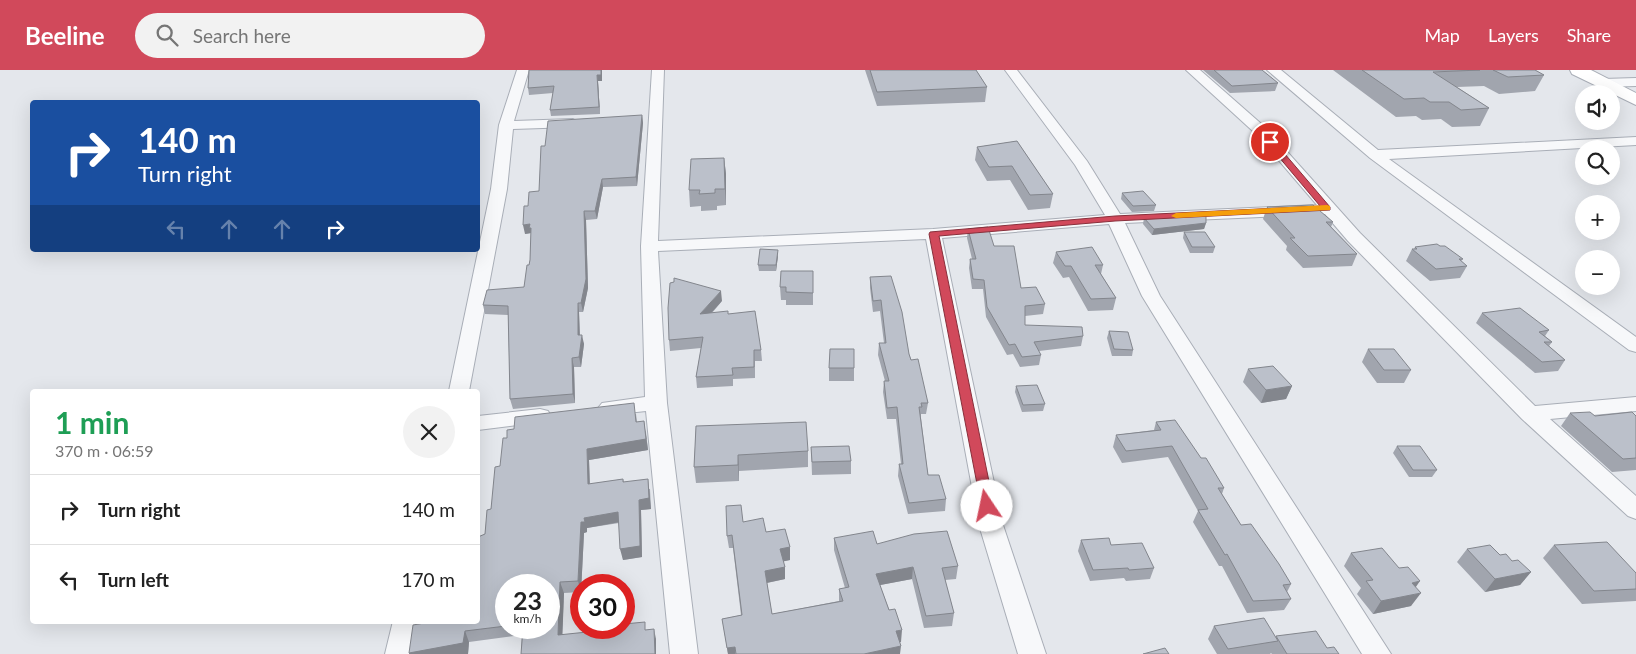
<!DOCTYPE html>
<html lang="en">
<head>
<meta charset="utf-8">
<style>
	:root { --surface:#fff; --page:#f2f2f2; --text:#222; --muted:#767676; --line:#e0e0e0; --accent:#d1495b }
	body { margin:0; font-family:Lato,sans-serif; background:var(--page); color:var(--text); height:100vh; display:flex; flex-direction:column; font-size:19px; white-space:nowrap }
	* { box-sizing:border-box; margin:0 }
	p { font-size:16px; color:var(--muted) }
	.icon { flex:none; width:28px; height:28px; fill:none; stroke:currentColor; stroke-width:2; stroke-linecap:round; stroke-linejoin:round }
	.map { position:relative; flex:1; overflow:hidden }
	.sheet { position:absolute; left:30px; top:319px; width:450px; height:235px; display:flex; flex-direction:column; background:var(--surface); border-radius:5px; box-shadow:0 5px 20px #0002 }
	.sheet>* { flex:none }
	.hud { position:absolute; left:30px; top:30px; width:450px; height:152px; border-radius:5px; box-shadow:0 5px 20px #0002; background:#1a4fa0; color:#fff; overflow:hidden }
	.fabs { position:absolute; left:1575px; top:15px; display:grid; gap:10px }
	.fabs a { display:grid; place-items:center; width:45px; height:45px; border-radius:50%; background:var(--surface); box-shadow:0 5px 20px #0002; font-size:25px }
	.speed { position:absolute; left:495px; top:504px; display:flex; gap:10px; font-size:25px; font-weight:700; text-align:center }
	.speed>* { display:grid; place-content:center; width:65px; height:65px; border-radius:50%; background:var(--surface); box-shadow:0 5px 20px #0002; line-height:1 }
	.speed small { font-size:12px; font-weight:400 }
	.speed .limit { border:8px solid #d22; background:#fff; color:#111 }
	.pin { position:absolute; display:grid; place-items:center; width:42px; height:42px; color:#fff; margin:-21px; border:2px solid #fff; border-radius:50%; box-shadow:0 1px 5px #0007 }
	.me { position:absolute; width:55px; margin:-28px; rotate:349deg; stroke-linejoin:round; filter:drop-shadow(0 0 4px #0008) }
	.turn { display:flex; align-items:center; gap:18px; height:105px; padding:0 25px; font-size:22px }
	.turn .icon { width:65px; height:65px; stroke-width:2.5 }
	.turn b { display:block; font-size:35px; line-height:42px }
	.lanes { display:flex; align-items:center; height:48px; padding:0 25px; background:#0003; justify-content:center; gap:25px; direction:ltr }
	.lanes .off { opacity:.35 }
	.round { display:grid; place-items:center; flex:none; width:52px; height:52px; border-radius:26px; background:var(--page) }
	.head { display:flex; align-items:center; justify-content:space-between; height:85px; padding:0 25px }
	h1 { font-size:30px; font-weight:700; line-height:38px; color:#1e9e55 }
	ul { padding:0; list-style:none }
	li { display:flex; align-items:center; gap:15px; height:70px; padding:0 25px; border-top:1px solid var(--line) }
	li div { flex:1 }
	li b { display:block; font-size:19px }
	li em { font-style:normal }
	header { display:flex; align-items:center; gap:30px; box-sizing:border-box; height:70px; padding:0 25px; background:var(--accent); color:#fff }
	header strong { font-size:24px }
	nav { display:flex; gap:28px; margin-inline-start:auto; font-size:18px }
	.search { width:350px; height:45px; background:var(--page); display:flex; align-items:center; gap:12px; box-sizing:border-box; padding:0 18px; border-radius:28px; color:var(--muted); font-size:19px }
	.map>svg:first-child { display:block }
</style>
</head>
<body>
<header>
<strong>Beeline</strong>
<div class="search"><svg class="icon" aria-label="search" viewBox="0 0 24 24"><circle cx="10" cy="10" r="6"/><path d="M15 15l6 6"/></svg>Search here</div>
<nav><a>Map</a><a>Layers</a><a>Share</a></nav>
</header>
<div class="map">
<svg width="1636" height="584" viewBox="0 0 1636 584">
	<rect width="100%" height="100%" fill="#e4e7ec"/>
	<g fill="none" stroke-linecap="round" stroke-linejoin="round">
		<defs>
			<path id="street" d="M517 0H529L514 51 573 49 580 53 573 57 513 59 507 119 469 321H449L491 119 499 55Z
				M652 0H664L658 171 933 159 1105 145 1075 95 1005 0H1017L1087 91 1120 144 1317 135 1256 64 1186 0H1200L1266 58 1360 163 1535 336 1636 327V341L1550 349 1636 426V449L1628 446 1522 349 1348 171 1325 144 1125 153 1160 226 1391 584H1362L1142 226 1109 154 942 168 1003 455 1046 584H1018L979 455 926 169 658 181 667 333 698 584H670L646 341 609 345 602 343 598 338 602 333 645 327 641 176Z
				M1267 0H1281L1378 80 1636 67V75L1389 89 1636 267V282L1629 280 1370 88Z
				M1636 8V16L1603 17 1597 13 1603 9Z
				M540 339 548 341 551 346 548 351 478 360V346Z
				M393 551H419L413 584H385Z"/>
			<path id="secondary" d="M1570 0H1591L1636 23V35L1572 4Z"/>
		</defs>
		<use href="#street" stroke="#a9aeb7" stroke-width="2"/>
		<use href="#secondary" stroke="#a9aeb7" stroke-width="2"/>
		<use href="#street" fill="#f7f8fa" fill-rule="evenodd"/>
		<use href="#secondary" fill="#fff" fill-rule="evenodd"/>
	</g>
	<path fill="#a1a5ae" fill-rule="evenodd" d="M529 0H602V11H598L600 44 551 46 550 40 553 23 529 25 528 18Z
		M865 0H976L987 17 985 32 877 36Z
		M1203 0H1262L1278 13 1275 21 1230 23Z
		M1333 0H1535L1544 5 1535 21 1499 24 1484 16 1457 17 1489 38 1480 56 1452 57 1441 49 1422 50 1416 46 1396 47Z
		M642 45 643 53 637 116 603 117 597 149 586 150 588 218 583 242H579L580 265 584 274 581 297H574L575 333 513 339 510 329 508 245 485 244 483 235 524 217 530 190 531 165V163L525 164 528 136 539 121Z
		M1017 71 1053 124 1050 138 1028 140 1010 110 987 111 975 90 977 77Z
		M724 88 726 104V135L717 136V140L701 141V136L690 137 689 120Z
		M1122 123 1156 135 1154 141 1132 142 1121 129Z
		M1267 137 1333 152 1331 157 1357 184 1352 196 1303 198 1286 180 1287 176 1263 149Z
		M1144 148 1206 153 1204 159 1152 165 1143 154Z
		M968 159 994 176 1021 218 1045 234 1043 244 1025 246V255L1083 266 1081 276 1039 281 1041 285 1039 295 1020 297 1013 284 1007 285 986 247 983 219H972L969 198 970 189H972L967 168Z
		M1184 162 1215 177 1213 183H1190L1183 168Z
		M1440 176 1463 189 1461 191 1467 196 1460 208 1430 211 1406 191 1412 179H1414L1415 177Z
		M1056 182 1103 195 1101 204 1116 228 1113 240 1088 241 1069 207 1063 208 1053 193Z
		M778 186 776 201H759L758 195Z
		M813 201V235H786V230H781L780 217Z
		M870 207 909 284 928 333 926 344H921V348L928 405 946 429 945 441 908 444 898 406 899 394H901L896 349H887L883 322 884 311H885L878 285 879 273H884L880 241 873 242 870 218Z
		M722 231 712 243 728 244 761 280 762 291H755V308L733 309V316L697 318 696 307 701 278 670 281 669 270Z
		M1482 243 1549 260 1545 266 1552 272 1549 276 1565 290 1558 301 1535 303 1476 253Z
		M1109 261 1133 280 1132 286H1112L1107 268Z
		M1368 279 1411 300 1404 313H1377L1362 292Z
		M829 298H854V311H829Z
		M1248 299 1292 316 1286 329 1261 333 1243 312Z
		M1016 316 1045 334 1043 341 1022 342 1015 322Z
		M1570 343 1595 346H1636V400L1612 402 1561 356Z
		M636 344 637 352 646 362 648 380 589 390 590 414 623 409 624 412 650 419 651 439 641 440 642 487 623 490 619 453 587 458V462L584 463 581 522 564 523 562 565 647 560 656 569V584H521L522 565 469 572 468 584H409V583L478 551 485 464 507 368 514 359ZM506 515 549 558H506Z
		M1156 352 1201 388 1224 418 1222 424 1241 455 1291 514 1287 522 1291 529 1284 540 1247 543 1222 496H1219L1193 452 1198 441 1168 387 1122 393 1113 377 1116 365 1154 360Z
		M696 356 808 381V397L739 401V411L696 413 694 397Z
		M1397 376 1437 400 1432 407H1409L1393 383Z
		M811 377 851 391V404L812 405Z
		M743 452 766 462 790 477V490L783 491 785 497V509L767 513 772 544 839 531V519L845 518 834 480V468L877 474 958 496 956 509 945 510 954 543 952 556 924 558 912 509 880 515 901 572H900V584H728L722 549 741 545 733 478H729L727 466Z
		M1081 470 1111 475 1154 498 1150 509 1126 511 1124 508 1090 511 1078 481Z
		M1554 475 1636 503V531L1582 534 1543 488Z
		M1467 479 1500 485 1512 491 1531 502 1520 515 1485 522 1457 492Z
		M1351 483 1416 517 1411 536 1373 544 1357 524 1361 518 1344 496Z
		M1214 556 1276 567V566L1327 578 1339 584H1272L1271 583 1270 584H1217L1208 569Z"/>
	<path fill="#83868d" d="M601 0H602V11H598L600 44 599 37 597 5Z
		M642 45 643 53 637 116 636 107Z
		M724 88 726 104V135L725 119Z
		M602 109 603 117 597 149 595 141Z
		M584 141 586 150 588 218 583 242 581 233Z
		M1206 153 1204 159 1152 165 1154 159Z
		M530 154 531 158V167V163L525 164 523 155Z
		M778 180V186L776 201V195Z
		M721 221 722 231 701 254 700 244Z
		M578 233 579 242 580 274 578 265Z
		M582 265 584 274 581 297 579 287Z
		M572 288 574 297 575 333 573 324Z
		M1292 316 1286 329 1261 333 1266 320Z
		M644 351 648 380 589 390 590 425 588 414 587 379Z
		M738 385 739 401V411L738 395Z
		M648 409 651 439 641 440 642 487 623 490 620 479Z
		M618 442 620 452 587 458V462L584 463 581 522 578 511 581 452 584 448Z
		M790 477V490L781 492 780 479Z
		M785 497V509L766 513 765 501Z
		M913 497 912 509 875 516 876 504Z
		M1531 502 1520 515 1485 522 1495 509Z
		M1420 511 1411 524 1412 513Z
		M560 512 564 523 562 576 558 565Z
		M1421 523 1411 536 1373 544 1381 531Z
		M654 559 656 569V584H655Z
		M902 560 901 572 895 573 896 561Z
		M465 561 469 572 468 584H409V583Z
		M901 576 900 584H864Z
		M735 577V584H728L727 578Z"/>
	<path fill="#bbc0ca" stroke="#83868d" d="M529 0H601V5H597L599 37 550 40 554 16 528 18Z
		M870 0H976L987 17 877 22Z
		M1214 0H1262L1278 13 1232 16Z
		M1362 0H1480L1433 2 1489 38 1461 40 1449 32H1430L1424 28 1404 29Z
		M1493 0H1535L1544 5 1508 7Z
		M642 45 636 107 602 109 595 141H584L586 209 581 233H578V265H582L579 287 572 288 573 324 510 329 508 236 483 235 487 220 524 217 527 195H529L530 190 531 158H529L530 154 523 155 524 136H528L529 122 539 121 541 76H545L548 51Z
		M1017 71 1053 124 1030 125 1012 96 989 97 977 77Z
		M724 88 725 119H715V123L699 124 700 120H689L691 89Z
		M1143 121 1156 135 1133 136 1122 123Z
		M1313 135 1333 152H1326L1357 184 1308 186 1290 168H1295L1267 137Z
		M1206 145V153L1154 159 1144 148Z
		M988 157 994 176H1014L1021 218 1036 217 1045 234 1025 236V255L1082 257 1083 266 1034 272 1041 285 1022 287 1015 274 1009 275 987 237 984 210 973 209 970 189H976L968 159Z
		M1184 162H1205L1215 177H1192Z
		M1437 174 1440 176H1445L1463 189H1459L1467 196 1436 199 1412 179H1417L1415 177Z
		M1092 177 1103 195H1095L1116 228 1091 229 1071 196H1065L1056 182Z
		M760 179 778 180 776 195H758Z
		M781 201H813V223L786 222V217H780Z
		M891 206 902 242 909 284 911 290 918 289 928 333H921L922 337H919L928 405H939L946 429 909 433 899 394H903L897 337 887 338 884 311H889L879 273H886L881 230 873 231 870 207Z
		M674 208 721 221 700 244 728 241V244L755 241 761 280H754V297L732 298 733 305 696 307 703 267 669 270 668 238 670 213 674 212Z
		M1520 238 1549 260 1539 262 1552 272H1544L1565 290 1542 292 1482 243Z
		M1109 261 1128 262 1133 280 1114 279Z
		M830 279H854V298H829Z
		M1368 279H1394L1411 300H1384Z
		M1273 296 1292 316 1266 320 1248 299Z
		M1037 315 1045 334 1023 335 1016 316Z
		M634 333 636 352 644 351 646 369 587 379 588 414 623 409V412L648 409 649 428 639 430 640 476 620 479 618 442 584 448 585 452H581L578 511 560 512 558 565 597 561 608 559V558H624V554L645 552V560L654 559 655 584H521L523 558H549V515H506V556L465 561 463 573 409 583 413 555 430 552V551H478V467L485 464 487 440 491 439 495 397 500 396 503 368H507V360L514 359 515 347Z
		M1590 342 1595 346 1632 342 1636 346V388L1623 389 1570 343Z
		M1175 350 1201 388H1206L1224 418H1218L1241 455 1251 454 1279 494 1291 514 1283 515 1291 529 1253 531 1227 484 1225 485 1198 440 1208 439 1172 376 1126 381 1116 365 1161 360 1156 352Z
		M806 352 808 381 738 385V395L694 397 696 356Z
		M849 376 851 391 812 392 811 377Z
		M1397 376H1420L1437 400H1413Z
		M741 435 743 452 763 448 766 462 785 459 790 477 780 479 785 497 765 501 772 544 843 531 839 519 849 517 834 468 873 461 877 474 914 464 947 461 958 496 942 498 954 543 926 546 913 497 876 504 889 540 895 539 902 560 896 561 901 576 864 584H736L735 577 727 578 722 549 742 545 732 465 727 466 726 436Z
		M1109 468 1111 475 1142 473 1154 498 1129 500 1128 498 1093 500 1081 470Z
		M1607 472 1636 503V519L1594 521 1554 475Z
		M1490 475 1500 485 1506 484 1512 491 1518 490 1531 502 1495 509 1467 479Z
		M1382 478 1399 498 1408 497 1420 511 1412 513 1421 523 1381 531 1366 511 1373 510 1351 483Z
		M1264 548 1278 571 1228 579 1214 556Z
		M1316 561 1327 578 1334 577 1339 584H1287L1276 566Z
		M1165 578 1169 584H1143Z"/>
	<path fill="#d1495b" stroke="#882f3b" d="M1268 70H1273L1330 137V140L1115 151 939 166 994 436 992 440 987 441 982 440 929 164 930 162 1115 146 1320 136 1268 74Z"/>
	<path fill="#f59e0b" d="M1327 135 1330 136V140L1176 148 1171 146 1176 143Z"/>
</svg>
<div class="fabs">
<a><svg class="icon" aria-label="sound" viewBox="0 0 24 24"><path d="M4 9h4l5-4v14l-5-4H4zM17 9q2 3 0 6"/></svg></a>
<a><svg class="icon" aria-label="search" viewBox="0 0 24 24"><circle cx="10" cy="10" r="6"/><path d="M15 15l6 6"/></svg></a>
<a>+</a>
<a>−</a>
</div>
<div class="speed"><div>23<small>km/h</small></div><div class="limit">30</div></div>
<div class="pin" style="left:1270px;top:72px;background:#d93025"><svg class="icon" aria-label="arrive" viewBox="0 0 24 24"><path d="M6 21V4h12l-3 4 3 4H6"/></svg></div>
<svg class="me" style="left:987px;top:436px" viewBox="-20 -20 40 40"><circle r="19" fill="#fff"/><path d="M0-13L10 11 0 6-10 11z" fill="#d1495b"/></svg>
<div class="hud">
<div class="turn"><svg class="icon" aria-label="right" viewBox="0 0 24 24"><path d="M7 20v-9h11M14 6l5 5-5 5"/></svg><div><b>140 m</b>Turn right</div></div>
<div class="lanes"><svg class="icon off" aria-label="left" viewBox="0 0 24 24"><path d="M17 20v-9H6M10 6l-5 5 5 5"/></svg><svg class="icon off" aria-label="ahead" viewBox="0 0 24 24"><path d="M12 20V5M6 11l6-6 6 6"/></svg><svg class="icon off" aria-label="ahead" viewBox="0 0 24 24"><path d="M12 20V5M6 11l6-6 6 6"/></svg><svg class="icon" aria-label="right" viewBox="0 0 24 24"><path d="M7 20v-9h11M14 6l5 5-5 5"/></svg></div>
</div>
<section class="sheet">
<div class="head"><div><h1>1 min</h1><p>370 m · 06:59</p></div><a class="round"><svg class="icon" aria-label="close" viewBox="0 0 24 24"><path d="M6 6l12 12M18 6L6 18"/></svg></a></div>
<ul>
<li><svg class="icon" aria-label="right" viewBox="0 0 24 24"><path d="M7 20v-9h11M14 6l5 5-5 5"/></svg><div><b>Turn right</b></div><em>140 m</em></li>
<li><svg class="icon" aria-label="left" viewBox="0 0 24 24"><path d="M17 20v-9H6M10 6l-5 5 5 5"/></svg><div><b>Turn left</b></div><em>170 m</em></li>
</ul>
</section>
</div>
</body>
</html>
